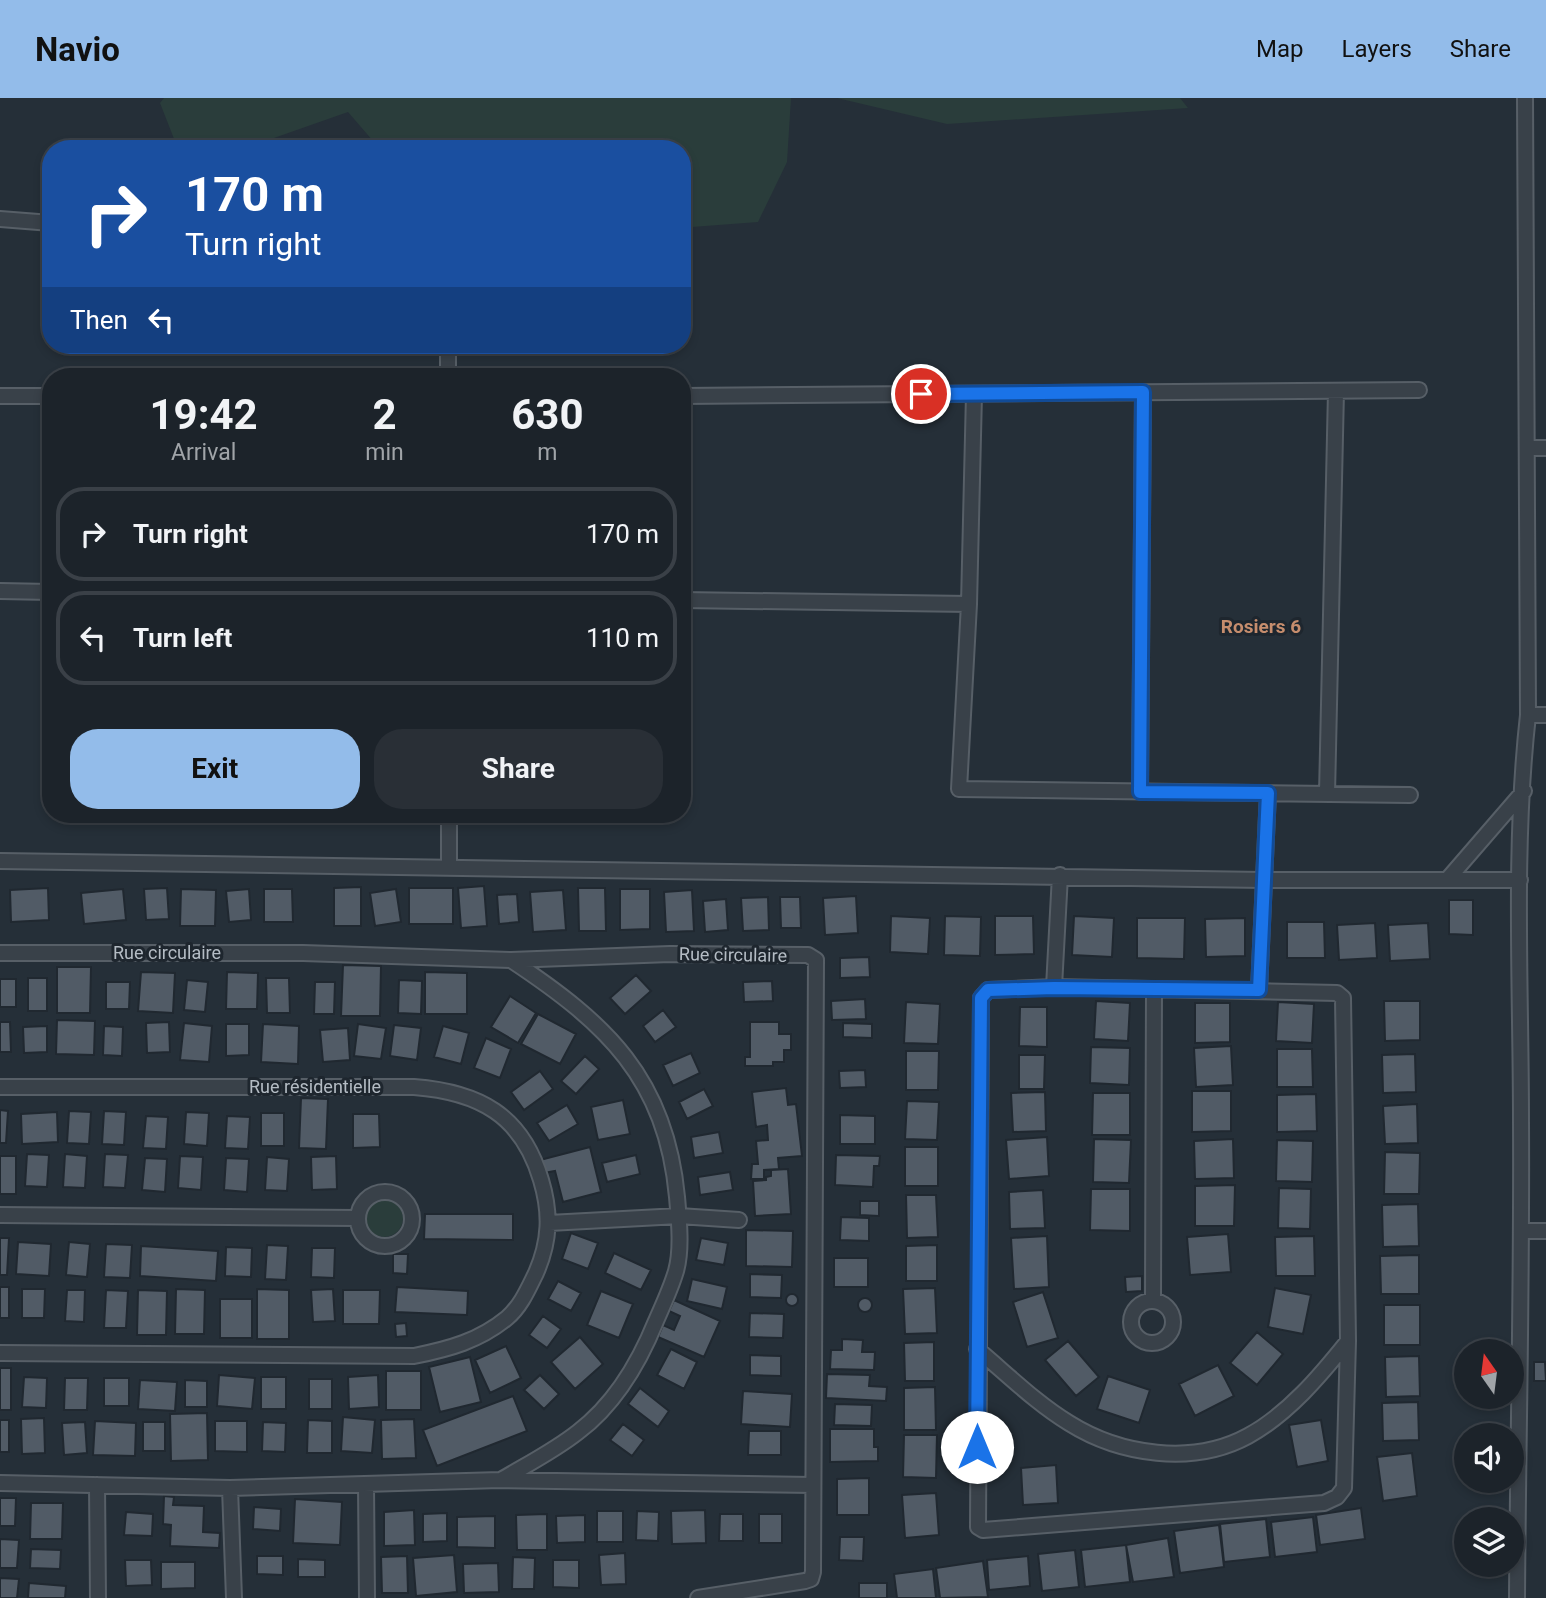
<!DOCTYPE html>
<html lang="en">
<head>
<meta charset="utf-8">
<style>
	:root { --surface:#1c232a; --page:#292f36; --text:#f1f3f6; --muted:#a0a4a8; --line:#3a4047; --accent:#93bcea }
	body { margin:0; font-family:Roboto,sans-serif; background:var(--page); color:var(--text); height:100vh; display:flex; flex-direction:column; font-size:26px; white-space:nowrap }
	* { box-sizing:border-box; margin:0 }
	p { font-size:23px; color:var(--muted) }
	.icon { flex:none; width:38px; height:38px; fill:none; stroke:currentColor; stroke-width:2; stroke-linecap:round; stroke-linejoin:round }
	.map { position:relative; flex:1; overflow:hidden }
	.panel { position:absolute; left:42px; top:270px; width:649px; height:455px; display:flex; flex-direction:column; background:var(--surface); border-radius:28px; box-shadow:0 4px 10px #0003,0 0 0 2px var(--line) }
	.panel>* { flex:none }
	.banner { position:absolute; left:42px; top:42px; width:649px; height:214px; border-radius:28px; box-shadow:0 4px 10px #0003,0 0 0 2px var(--line); background:#1a4fa0; color:#fff; overflow:hidden }
	.needle { width:46px; rotate:346deg }
	.controls { position:absolute; left:1454px; top:1241px; display:grid; gap:14px }
	.controls a { display:grid; place-items:center; width:70px; height:70px; border-radius:50%; background:var(--surface); box-shadow:0 4px 10px #0003,0 0 0 2px var(--line); font-size:35px }
	.pin { position:absolute; display:grid; place-items:center; width:60px; height:60px; color:#fff; margin:-30px; border:4px solid #fff; border-radius:50%; box-shadow:0 2px 7px #0007 }
	.me { position:absolute; width:77px; margin:-38px; rotate:0deg; stroke-linejoin:round; filter:drop-shadow(0 0 5px #0008) }
	.turn { display:flex; align-items:center; gap:24px; height:147px; padding:0 28px; font-size:32px }
	.turn .icon { width:91px; height:91px; stroke-width:2.5 }
	.turn b { display:block; font-size:49px; line-height:60px }
	.then { display:flex; align-items:center; height:66px; padding:0 28px; background:#0003; gap:14px; font-size:26px }
	.eta { display:flex; justify-content:space-evenly; align-items:center; height:119px; text-align:center }
	.eta b { font-size:42px; font-weight:700; line-height:49px }
	.primary-button { display:flex; gap:14px; margin-top:auto; padding:14px 28px }
	.primary-button a { flex:1; height:80px; border-radius:28px; background:var(--accent); color:#111; font-size:28px; font-weight:700; line-height:80px; text-align:center }
	.primary-button a+a { background:var(--page); color:var(--text) }
	ul { padding:0; list-style:none }
	li { display:flex; align-items:center; gap:21px; height:94px; margin:0 14px 10px; padding:0 14px; border:4px solid var(--line); border-radius:28px }
	li div { flex:1 }
	li b { display:block; font-size:26px }
	li em { font-style:normal }
	header { display:flex; align-items:center; gap:42px; box-sizing:border-box; height:98px; padding:0 35px; background:var(--accent); color:#111 }
	header strong { font-size:33px }
	nav { display:flex; gap:38px; margin-inline-start:auto; font-size:24px }
	.map>svg:first-child { display:block }
</style>
</head>
<body>
<header>
<strong>Navio</strong>
<nav><a>Map</a><a>Layers</a><a>Share</a></nav>
</header>
<div class="map">
<svg width="1546" height="1500" viewBox="0 0 1546 1500">
	<rect width="100%" height="100%" fill="#252f38"/>
	<path fill="#2a3d3b" d="M164 0H791L787 64 758 124 692 129 683 127 682 51H380L348 14 243 51H178L160 5Z
		M837 0H1180L1188 10 947 26Z
		M365 1120a19 19 0 1 1 38 0a19 19 0 1 1-38 0Z"/>
	<path fill="#515b66" stroke="#202830" stroke-width="2" d="M484 788 487 828 461 830 458 790Z
		M361 789V828H334V790Z
		M48 790 49 822 11 824 10 792Z
		M167 790 169 821 146 822 144 791Z
		M409 790H453V826H409Z
		M578 790H605L606 833H579Z
		M123 791 126 822 84 826 81 795Z
		M181 791 216 792 215 828H180Z
		M249 791 251 822 229 824 226 793Z
		M264 791H292L293 824H264Z
		M396 791 401 824 375 828 370 795Z
		M620 791H650V831L620 832Z
		M563 792 566 832 533 834 530 794Z
		M692 792 694 833 666 834 664 794Z
		M517 796 519 824 499 826 497 797Z
		M856 798 858 835 825 837 823 800Z
		M768 799 769 832 743 833 741 800Z
		M780 799H800L801 830H781Z
		M726 801 728 832 705 834 703 803Z
		M1449 802H1473V837L1449 836Z
		M891 818 930 820 928 856 890 854Z
		M945 818 981 819 980 858 944 857Z
		M995 818H1033L1034 856 995 857Z
		M1074 818 1114 820 1112 859 1072 857Z
		M1137 820H1185L1184 861 1137 860Z
		M1245 820V858L1206 859 1205 821Z
		M1287 824H1324L1325 860H1287Z
		M1375 825 1377 860 1339 862 1337 827Z
		M1428 825 1430 861 1390 863 1388 827Z
		M869 859 870 879 840 880V860Z
		M343 867 381 868 380 918H341Z
		M57 869H91L90 915H57Z
		M141 874 175 875 173 915 138 913Z
		M227 874 258 875 257 911H226Z
		M425 874 467 875V916H425Z
		M636 877 651 893 625 916 610 900Z
		M28 880H47V913H28Z
		M266 880H289L290 915H267Z
		M0 881H16V909H0Z
		M187 882 208 884 205 914 184 912Z
		M399 882 422 883 421 916 398 915Z
		M772 883 773 903 744 904 743 884Z
		M106 884H130L129 911H106Z
		M315 884H335L334 916H314Z
		M510 898 536 915 518 945 491 929Z
		M865 901 866 921 832 922 831 903Z
		M1096 903 1130 905 1128 943 1094 941Z
		M1384 903H1420V942L1385 943Z
		M906 904 940 906 938 946 904 945Z
		M1278 904 1314 906 1312 945 1276 943Z
		M1195 905H1230V944L1195 945Z
		M1020 909H1047V949L1019 948Z
		M663 912 676 929 655 944 643 928Z
		M538 916 576 936 560 966 521 946Z
		M57 922 95 923 94 957 56 956Z
		M0 924H10L11 954H0Z
		M169 924 170 954 147 955 146 925Z
		M750 924H779V936H791V952H784V964H773V968H745V959H750Z
		M184 925 212 928 209 964 180 962Z
		M843 925 872 926V940L843 939Z
		M226 926H249V957L226 958Z
		M263 926 299 928 298 966 261 964Z
		M358 926 386 930 381 961 354 958Z
		M394 927 421 930 417 962 390 958Z
		M47 928V954L24 955 23 929Z
		M104 928 123 929 122 958 103 957Z
		M443 928 469 935 461 966 434 959Z
		M348 930 350 962 323 964 320 932Z
		M486 940 511 951 500 980 474 970Z
		M1231 948 1233 987 1196 989 1194 950Z
		M1091 949 1130 950 1129 987 1090 985Z
		M1277 951H1312L1313 989H1277Z
		M906 953H939L938 992H906Z
		M691 955 700 975 673 988 663 967Z
		M1415 956 1416 994 1383 995 1382 957Z
		M1019 957H1045L1044 991H1019Z
		M585 958 599 971 576 996 561 983Z
		M865 972 866 989 840 990 839 973Z
		M540 973 553 991 524 1012 511 994Z
		M786 990 788 1007 796 1006 802 1058 778 1060 779 1071 764 1072V1081H751L752 1066H758L756 1043 768 1042 767 1027 756 1029 752 994Z
		M704 991 713 1008 687 1021 679 1004Z
		M1192 993H1231V1033L1192 1034Z
		M1045 994 1046 1033 1013 1034 1011 995Z
		M1093 995H1130V1037H1092Z
		M1316 996 1317 1033 1277 1034V997Z
		M301 1000 328 1001 326 1051 299 1050Z
		M623 1002 630 1036 598 1042 591 1009Z
		M907 1003 939 1004 937 1042 905 1041Z
		M1417 1006 1418 1045 1385 1046 1383 1008Z
		M567 1007 578 1026 549 1043 537 1025Z
		M0 1012 8 1013 6 1045H0Z
		M69 1013 91 1014 89 1046 67 1045Z
		M104 1013 126 1014 124 1047 102 1046Z
		M57 1014 58 1044 22 1046 21 1016Z
		M186 1014 209 1015 207 1048 184 1046Z
		M261 1015H284V1048H261Z
		M353 1016H379L380 1049 353 1050Z
		M840 1017 875 1018V1046H840Z
		M146 1018 168 1019 166 1051 143 1050Z
		M227 1018 250 1019 248 1051 225 1050Z
		M719 1034 723 1055 694 1060 691 1039Z
		M1047 1039 1049 1078 1009 1081 1006 1042Z
		M1094 1041 1131 1042 1129 1085 1093 1084Z
		M1233 1041 1234 1080 1195 1081 1194 1043Z
		M1277 1042 1313 1043 1312 1084 1276 1083Z
		M590 1049 601 1094 563 1104 555 1073 544 1075 540 1062Z
		M905 1049H938V1088H905Z
		M1385 1054 1420 1055 1419 1096H1384Z
		M27 1056 49 1057 47 1089 25 1088Z
		M65 1056 87 1058 85 1090 63 1089Z
		M105 1056 128 1057 125 1090 103 1089Z
		M636 1057 640 1076 607 1084 602 1065Z
		M836 1057 880 1058 879 1068H874L873 1089 835 1087Z
		M0 1058H16V1096H0Z
		M180 1058 203 1059 201 1092 178 1090Z
		M336 1058 337 1091 312 1092 311 1059Z
		M267 1059 289 1061 287 1093 265 1092Z
		M145 1060 167 1061 165 1094 142 1092Z
		M226 1060 249 1061 247 1094 224 1092Z
		M788 1071 791 1116 755 1118 753 1083 766 1082V1079L771 1078V1072Z
		M730 1074 733 1092 700 1097 698 1079Z
		M1235 1087 1234 1128H1195V1088Z
		M1279 1090 1311 1091 1310 1131 1278 1130Z
		M1091 1091H1130V1133L1090 1132Z
		M1043 1092 1045 1130 1010 1131 1009 1094Z
		M906 1097H936L938 1139 907 1140Z
		M860 1103H879V1118L860 1117Z
		M1418 1106 1419 1148 1383 1149 1382 1107Z
		M425 1116H513V1142L424 1141Z
		M841 1119 869 1120V1143L840 1142Z
		M746 1132 793 1133 792 1169 746 1168Z
		M571 1135 598 1145 588 1171 562 1161Z
		M1228 1136 1231 1174 1190 1177 1187 1139Z
		M1047 1138 1049 1189 1014 1191 1011 1140Z
		M1314 1138 1315 1178H1276L1275 1139Z
		M0 1140H9L7 1177H0Z
		M701 1140 728 1145 724 1167 696 1162Z
		M18 1144 51 1146 49 1178 16 1176Z
		M69 1144 90 1146 87 1179 66 1177Z
		M106 1146 132 1147 130 1180 104 1179Z
		M267 1147 288 1148 286 1182 265 1181Z
		M937 1147V1183H906V1148Z
		M141 1148 218 1153 216 1183 140 1178Z
		M226 1149 252 1150 251 1179 225 1178Z
		M312 1150H335L334 1180 311 1179Z
		M614 1155 651 1172 641 1192 605 1175Z
		M393 1156H408L407 1176 393 1175Z
		M1419 1157V1196H1381L1380 1158Z
		M834 1160H868V1189H834Z
		M750 1176 782 1177 781 1200 750 1199Z
		M1142 1178V1193L1126 1194 1125 1179Z
		M692 1181 727 1189 722 1211 687 1203Z
		M558 1183 581 1195 571 1213 548 1201Z
		M0 1189H9V1220H0Z
		M397 1189 468 1193 467 1217 395 1214Z
		M935 1190 937 1235 905 1236 903 1191Z
		M1275 1190 1311 1197 1303 1236 1268 1229Z
		M22 1191H45L44 1220H22Z
		M176 1191 205 1192 204 1236H175Z
		M257 1191 289 1192V1241H257Z
		M333 1191 335 1223 313 1224 311 1192Z
		M67 1192H85L84 1224 65 1223Z
		M106 1192 128 1193 126 1230H104Z
		M138 1192 167 1193 166 1237H137Z
		M343 1192H380L379 1226H343Z
		M601 1193 633 1206 619 1240 587 1227Z
		M1043 1194 1058 1240 1027 1249 1013 1204Z
		M786 1202a6 6 0 1 1 12 0a6 6 0 1 1-12 0Z
		M858 1207a7 7 0 1 1 14 0a7 7 0 1 1-14 0Z
		M220 1201H252V1240H220Z
		M674 1202 720 1223 704 1259 658 1239 663 1227 674 1232 680 1218 669 1213Z
		M1384 1207H1420V1247H1384Z
		M750 1215 784 1216 783 1240 749 1239Z
		M543 1218 561 1231 547 1250 529 1237Z
		M406 1225 407 1238 396 1239 395 1226Z
		M1257 1234 1283 1256 1257 1287 1230 1265Z
		M580 1239 603 1266 575 1291 551 1264Z
		M842 1241 863 1242 862 1254H875L874 1272 830 1271 831 1252H842Z
		M1068 1243 1099 1279 1076 1298 1045 1262Z
		M934 1244V1283H905L904 1245Z
		M506 1248 521 1280 490 1295 475 1262Z
		M671 1251 697 1264 684 1291 657 1277Z
		M750 1257 781 1258V1278L750 1277Z
		M1419 1258 1420 1298 1386 1299 1385 1259Z
		M470 1259 481 1304 440 1314 429 1269Z
		M1534 1264H1545L1546 1283H1534Z
		M1218 1267 1234 1298 1195 1318 1179 1286Z
		M0 1270H11V1312H0Z
		M386 1273H421V1312H386Z
		M827 1276 870 1277 869 1288 887 1289 886 1303 826 1300Z
		M219 1277 255 1280 252 1311 217 1308Z
		M378 1277 379 1309 349 1311 348 1279Z
		M540 1277 559 1296 544 1311 524 1292Z
		M1108 1278 1150 1292 1139 1325 1097 1311Z
		M24 1279 47 1280 46 1310 22 1309Z
		M261 1279H286V1311H261Z
		M65 1280H88L87 1312H64Z
		M104 1280H129V1308H104Z
		M309 1281H332V1311H309Z
		M140 1282 177 1284 175 1313 138 1311Z
		M185 1282 207 1283V1309H185Z
		M935 1289 936 1332H904V1290Z
		M640 1290 669 1313 658 1329 628 1306Z
		M743 1293 792 1296 790 1329 741 1326Z
		M513 1298 527 1333 437 1368 423 1332Z
		M1418 1304 1419 1342 1383 1343 1382 1305Z
		M835 1306 872 1307 871 1328 834 1327Z
		M207 1315 208 1362 171 1363 170 1316Z
		M343 1319 375 1322 372 1355 341 1353Z
		M44 1320 45 1355 22 1356 21 1321Z
		M414 1321 416 1360 382 1361 381 1322Z
		M0 1322H9V1354H0Z
		M308 1322 332 1323V1355H307Z
		M1321 1322 1328 1363 1297 1369 1289 1327Z
		M95 1323 136 1325 135 1358 93 1357Z
		M215 1323H247V1354L215 1353Z
		M85 1324 87 1355 64 1357 62 1325Z
		M143 1324H165V1353H143Z
		M263 1324 286 1325 285 1354 262 1353Z
		M623 1326 644 1342 632 1358 610 1342Z
		M830 1331H874V1349H878V1363L830 1364Z
		M749 1333H781V1357H748Z
		M904 1337H937L936 1380 903 1379Z
		M1412 1355 1417 1398 1383 1403 1377 1359Z
		M1056 1367 1058 1405 1023 1407 1021 1370Z
		M869 1380V1417H837V1381Z
		M936 1395 939 1437 905 1440 902 1397Z
		M164 1398 174 1399 173 1407 204 1408 203 1434 220 1435 219 1450 170 1448 171 1427 163 1426Z
		M0 1400H16L15 1428H0Z
		M295 1401 342 1404 340 1447 293 1445Z
		M31 1405H63L62 1441H30Z
		M254 1409 281 1411 280 1433 253 1431Z
		M1361 1410 1365 1441 1320 1447 1316 1417Z
		M414 1412 415 1447 384 1448V1414Z
		M705 1412 706 1445 672 1446 671 1413Z
		M597 1413H623V1444H597Z
		M637 1413 659 1414 658 1443 636 1442Z
		M126 1414 153 1416 152 1438 124 1437Z
		M447 1415V1443L423 1444V1416Z
		M547 1416V1452H517L516 1417Z
		M720 1416H743V1443H719Z
		M759 1416H782V1445H759Z
		M585 1417V1444L557 1445 556 1418Z
		M495 1418V1450L457 1449V1419Z
		M1313 1419 1317 1454 1275 1459 1271 1424Z
		M1266 1421 1270 1459 1224 1464 1220 1426Z
		M1219 1427 1224 1469 1180 1475 1174 1433Z
		M840 1439H864L863 1463 839 1462Z
		M1168 1440 1174 1479 1133 1484 1126 1447Z
		M0 1441 19 1442 17 1470H0Z
		M1126 1447 1130 1484 1085 1489 1081 1452Z
		M31 1451 61 1452 60 1471 30 1470Z
		M1075 1452 1079 1489 1042 1493 1038 1456Z
		M625 1455 626 1486 601 1487 599 1457Z
		M454 1457 457 1494 416 1498 413 1460Z
		M257 1458H283V1477L257 1476Z
		M407 1458 408 1495H382L381 1459Z
		M1028 1458 1030 1488 989 1492 987 1462Z
		M513 1459 535 1460 534 1491H512Z
		M298 1461 325 1462V1479H298Z
		M125 1462H151L152 1487 126 1488Z
		M553 1462H579V1490L553 1489Z
		M983 1463 988 1499 940 1500 936 1470Z
		M161 1464H195V1490L161 1491Z
		M498 1465 499 1494 464 1495 463 1466Z
		M933 1471 936 1500H897L894 1476Z
		M0 1480 19 1481 17 1500H0Z
		M29 1485 66 1488 65 1500H28Z
		M859 1485H887V1500H859Z"/>
	<g fill="none" stroke-linecap="round" stroke-linejoin="round">
		<defs>
			<path id="street" d="M0 121 51 125
				M448 247V278
				M974 296 969 506 959 691 1410 697
				M0 298H51
				M682 298 1419 292
				M1528 350H1546
				M0 493 51 494
				M682 502 969 506
				M1528 617H1546
				M1140 694 1143 294
				M1327 696 1336 293
				M449 716V768
				M0 763 1263 782H1520
				M1447 782 1524 693
				M0 855H303L511 862 670 856 808 857 816 862 813 1474 811 1481 805 1483 698 1500
				M1054 889 1337 895 1343 900 1348 1243 1344 1390 1337 1399 1324 1405 983 1432 978 1429 981 900 988 892Z
				M1054 889 1060 777
				M1259 892 1268 695
				M0 989H414C479 994 522 1017 541 1082 551 1115 550 1143 536 1175 528 1191 521 1208 507 1220 479 1243 449 1251 414 1258L0 1255
				M358 1121a27 27 0 1 1 54 0a27 27 0 1 1-54 0Z
				M0 1117 357 1120
				M549 1125 679 1118 739 1122
				M1522 1133H1546
				M1131 1224a21 21 0 1 1 42 0a21 21 0 1 1-42 0Z
				M1153 1203 1154 891
				M977 1251C1007 1276 1036 1305 1069 1325 1120 1357 1193 1368 1248 1338 1288 1316 1320 1278 1348 1243
				M501 1382C526 1367 554 1353 578 1334 615 1306 639 1265 656 1223 663 1207 671 1190 676 1173 682 1152 679 1122 677 1099 666 980 606 925 511 862
				M0 1385 230 1390 500 1382 813 1387
				M97 1387 98 1500
				M366 1388 367 1500
				M230 1390 234 1500
				M1517 1500C1518 1341 1522 1183 1521 1024 1521 889 1513 751 1528 617L1525 0"/>
		</defs>
		<use href="#street" stroke="#575f67" stroke-width="18"/>
		<use href="#street" stroke="#394149" stroke-width="14"/>
	</g>
	<g fill="none" stroke-linecap="round" stroke-linejoin="round">
		<defs>
			<path id="route" d="M921 296 1143 294 1140 694 1268 695 1259 892 1054 890 988 892 981 900 977 1349"/>
		</defs>
		<use href="#route" stroke="#114b97" stroke-width="18"/>
		<use href="#route" stroke="#1a73e8" stroke-width="12"/>
	</g>
	<g text-anchor="middle" stroke-width="6" stroke-linejoin="round" paint-order="stroke">
		<g font-size="18" fill="#b4bcc4" stroke="#1e262e">
			<text x="167" y="861">Rue circulaire</text>
			<text transform="translate(733 857) rotate(1)" y="6">Rue circulaire</text>
			<text x="315" y="995">Rue résidentielle</text>
		</g>
		<g font-size="19" font-weight="bold" fill="#c68d6d" stroke="#1e262e">
			<text x="1261" y="535">Rosiers 6</text>
		</g>
	</g>
</svg>
<div class="controls">
<a><svg class="needle" viewBox="-14 -14 28 28"><path d="M0-13l5 13h-10z" fill="#e53935"/><path d="M0 13l5-13h-10z" fill="#a0a4a8"/></svg></a>
<a><svg class="icon" aria-label="sound" viewBox="0 0 24 24"><path d="M4 9h4l5-4v14l-5-4H4zM17 9q2 3 0 6"/></svg></a>
<a><svg class="icon" aria-label="layers" viewBox="0 0 24 24"><path d="M12 4l9 5-9 5-9-5zM3 14l9 5 9-5"/></svg></a>
</div>
<div class="pin" style="left:921px;top:296px;background:#d93025"><svg class="icon" aria-label="arrive" viewBox="0 0 24 24"><path d="M6 21V4h12l-3 4 3 4H6"/></svg></div>
<svg class="me" style="left:977px;top:1349px" viewBox="-20 -20 40 40"><circle r="19" fill="#fff"/><path d="M0-13L10 11 0 6-10 11z" fill="#1a73e8"/></svg>
<div class="banner">
<div class="turn"><svg class="icon" aria-label="right" viewBox="0 0 24 24"><path d="M7 20v-9h11M14 6l5 5-5 5"/></svg><div><b>170 m</b>Turn right</div></div>
<div class="then">Then<svg class="icon" aria-label="left" viewBox="0 0 24 24"><path d="M17 20v-9H6M10 6l-5 5 5 5"/></svg></div>
</div>
<section class="panel">
<div class="eta">
<div><b>19:42</b><p>Arrival</p></div>
<div><b>2</b><p>min</p></div>
<div><b>630</b><p>m</p></div>
</div>
<ul>
<li><svg class="icon" aria-label="right" viewBox="0 0 24 24"><path d="M7 20v-9h11M14 6l5 5-5 5"/></svg><div><b>Turn right</b></div><em>170 m</em></li>
<li><svg class="icon" aria-label="left" viewBox="0 0 24 24"><path d="M17 20v-9H6M10 6l-5 5 5 5"/></svg><div><b>Turn left</b></div><em>110 m</em></li>
</ul>
<div class="primary-button"><a>Exit</a><a>Share</a></div>
</section>
</div>
</body>
</html>
